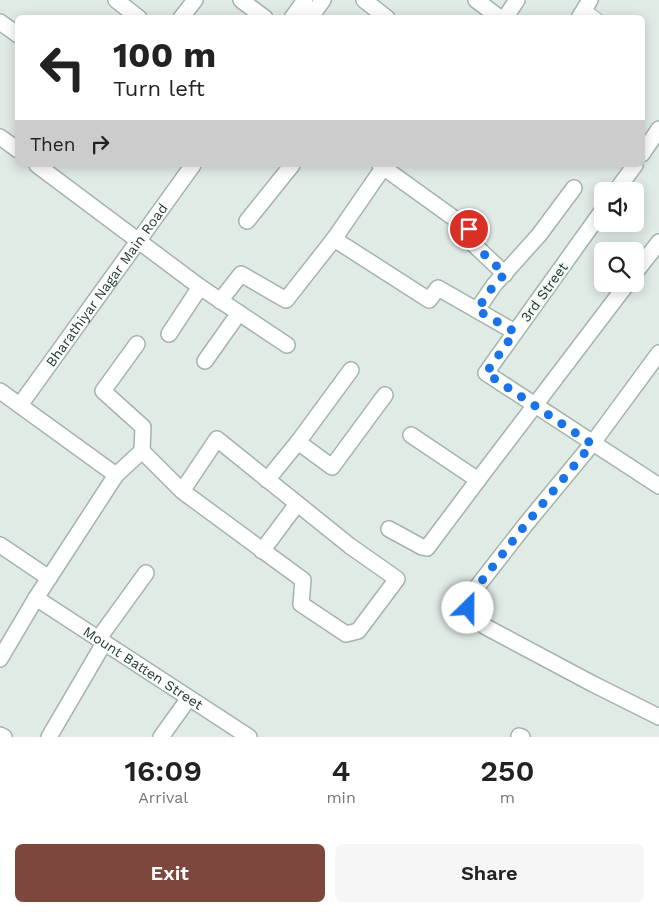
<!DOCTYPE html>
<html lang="en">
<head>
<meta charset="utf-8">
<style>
	:root { --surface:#fff; --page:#f6f6f6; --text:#222; --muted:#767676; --accent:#7d473d }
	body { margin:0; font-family:"Work Sans",sans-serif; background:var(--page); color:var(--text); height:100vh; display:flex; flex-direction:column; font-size:19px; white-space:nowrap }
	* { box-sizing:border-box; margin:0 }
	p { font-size:16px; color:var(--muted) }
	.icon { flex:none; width:28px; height:28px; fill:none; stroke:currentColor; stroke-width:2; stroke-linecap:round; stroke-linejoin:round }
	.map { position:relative; height:737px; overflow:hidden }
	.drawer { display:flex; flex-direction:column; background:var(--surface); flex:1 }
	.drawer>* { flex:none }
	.banner { position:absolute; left:15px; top:15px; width:630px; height:152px; border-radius:8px; box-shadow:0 2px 12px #0003; background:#fff; color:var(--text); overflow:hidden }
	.buttons { position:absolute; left:594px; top:182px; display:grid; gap:10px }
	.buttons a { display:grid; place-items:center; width:50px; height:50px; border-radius:8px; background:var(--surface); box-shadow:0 2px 12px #0003; font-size:25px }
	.pin { position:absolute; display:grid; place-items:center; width:42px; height:42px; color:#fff; margin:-21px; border:2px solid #fff; border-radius:50%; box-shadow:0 1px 5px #0007 }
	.me { position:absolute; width:55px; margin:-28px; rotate:23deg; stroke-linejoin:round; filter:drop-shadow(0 0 4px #0008) }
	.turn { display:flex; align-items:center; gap:18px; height:105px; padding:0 15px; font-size:22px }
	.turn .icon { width:65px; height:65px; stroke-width:2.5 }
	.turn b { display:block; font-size:35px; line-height:42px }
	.then { display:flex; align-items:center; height:48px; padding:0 15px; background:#0003; gap:10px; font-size:19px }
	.eta { display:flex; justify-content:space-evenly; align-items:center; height:85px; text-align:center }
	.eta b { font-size:30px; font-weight:600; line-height:35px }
	.cta { display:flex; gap:10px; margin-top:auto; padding:10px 15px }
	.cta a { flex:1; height:58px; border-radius:8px; background:var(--accent); color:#fff; font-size:20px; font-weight:600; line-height:58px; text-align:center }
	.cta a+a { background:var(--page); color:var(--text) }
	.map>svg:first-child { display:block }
</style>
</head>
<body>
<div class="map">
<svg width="659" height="737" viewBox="0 0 659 737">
	<rect width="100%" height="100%" fill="#e1ebe6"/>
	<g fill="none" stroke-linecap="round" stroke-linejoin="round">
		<defs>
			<path id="service" d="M585 8 599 18"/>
			<g id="minor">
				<path d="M116 0 139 18"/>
				<path d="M241 0 265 18"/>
				<path d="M364 0 387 18"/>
				<path d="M476 0 500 18"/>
				<path d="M181 18 195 0"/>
				<path d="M292 18 305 0"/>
				<path d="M505 18 517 0"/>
				<path d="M579 18 590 0"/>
				<path d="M0 22 18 35"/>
				<path d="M0 137 18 150"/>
				<path d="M642 154 659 129"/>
				<path d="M37 165 200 287 287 345"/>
				<path d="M380 165 469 229 470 232 469 240 505 274"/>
				<path d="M616 191 635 165"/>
				<path d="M602 211 486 373 659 486"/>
				<path d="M247 221 292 165"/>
				<path d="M334 239 383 168"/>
				<path d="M635 273 659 242"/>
				<path d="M220 301 241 274 286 300 334 239 429 300 438 288 515 332"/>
				<path d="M477 310 494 285 539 235 574 188"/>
				<path d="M169 334 200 287"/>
				<path d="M137 344 103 391 143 427 142 451"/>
				<path d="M659 353 592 444 526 524 473 592 468 608 473 617 486 627 593 684 659 717"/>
				<path d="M205 361 239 313"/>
				<path d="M411 435 478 480 627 284"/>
				<path d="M298 442 351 370"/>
				<path d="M116 475 142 451 182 491 303 580 301 604 346 634 358 631 397 579 350 546 217 439 182 491"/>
				<path d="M267 480 298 442 332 467 385 395"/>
				<path d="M389 529 422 547 427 548 478 480"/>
				<path d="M0 545 49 578"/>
				<path d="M262 551 297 504"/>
				<path id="s1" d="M36 598 249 737"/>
				<path d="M99 638 146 573"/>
				<path d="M0 735 4 737"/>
				<path d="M519 736 522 737"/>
				<path d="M49 737 104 643"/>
				<path d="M161 737 189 698"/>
			</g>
			<g id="tertiary">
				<path d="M310 18 323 0"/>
				<path d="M0 391 116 475 36 598 0 659"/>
				<path id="s2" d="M20 405 193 165"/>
			</g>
		</defs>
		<use href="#service" stroke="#a4b3ac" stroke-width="10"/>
		<use href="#minor" stroke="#a4b3ac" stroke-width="18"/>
		<use href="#tertiary" stroke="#a4b3ac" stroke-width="18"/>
		<use href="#service" stroke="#fff" stroke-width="8"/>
		<use href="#minor" stroke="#fff" stroke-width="15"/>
		<use href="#tertiary" stroke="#fff" stroke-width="15"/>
	</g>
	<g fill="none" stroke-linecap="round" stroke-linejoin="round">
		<path stroke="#1a73e8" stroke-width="9" stroke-dasharray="0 16.2" d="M468 608 473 592 526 524 592 444 486 373 515 332 477 310 494 285 505 274 469 240V229"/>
	</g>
	<g text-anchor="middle" stroke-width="5" stroke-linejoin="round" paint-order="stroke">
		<g font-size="14" fill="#223b32" stroke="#f2f8f4">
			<text dy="5" stroke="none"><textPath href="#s2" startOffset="148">Bharathiyar Nagar Main Road</textPath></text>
			<text transform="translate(544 292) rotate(-54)" y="5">3rd Street</text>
			<text dy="5" stroke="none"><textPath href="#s1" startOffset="128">Mount Batten Street</textPath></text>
		</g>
	</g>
</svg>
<div class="buttons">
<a><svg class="icon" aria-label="sound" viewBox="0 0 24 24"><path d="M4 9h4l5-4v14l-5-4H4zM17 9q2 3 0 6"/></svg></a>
<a><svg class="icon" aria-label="search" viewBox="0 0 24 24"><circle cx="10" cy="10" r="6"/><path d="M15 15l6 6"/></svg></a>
</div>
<div class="pin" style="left:469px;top:229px;background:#d93025"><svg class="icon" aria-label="arrive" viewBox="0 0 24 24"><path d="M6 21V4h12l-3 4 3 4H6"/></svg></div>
<svg class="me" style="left:468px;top:608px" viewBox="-20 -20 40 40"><circle r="19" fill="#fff"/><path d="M0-13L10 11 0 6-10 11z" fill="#1a73e8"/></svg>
<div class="banner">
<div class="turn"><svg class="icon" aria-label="left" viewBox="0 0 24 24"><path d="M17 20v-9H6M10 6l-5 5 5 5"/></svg><div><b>100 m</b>Turn left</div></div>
<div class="then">Then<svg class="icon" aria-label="right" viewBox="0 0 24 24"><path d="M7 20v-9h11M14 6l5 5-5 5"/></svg></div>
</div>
</div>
<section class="drawer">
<div class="eta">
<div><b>16:09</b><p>Arrival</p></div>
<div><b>4</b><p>min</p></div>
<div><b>250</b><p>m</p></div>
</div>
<div class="cta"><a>Exit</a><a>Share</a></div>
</section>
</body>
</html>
